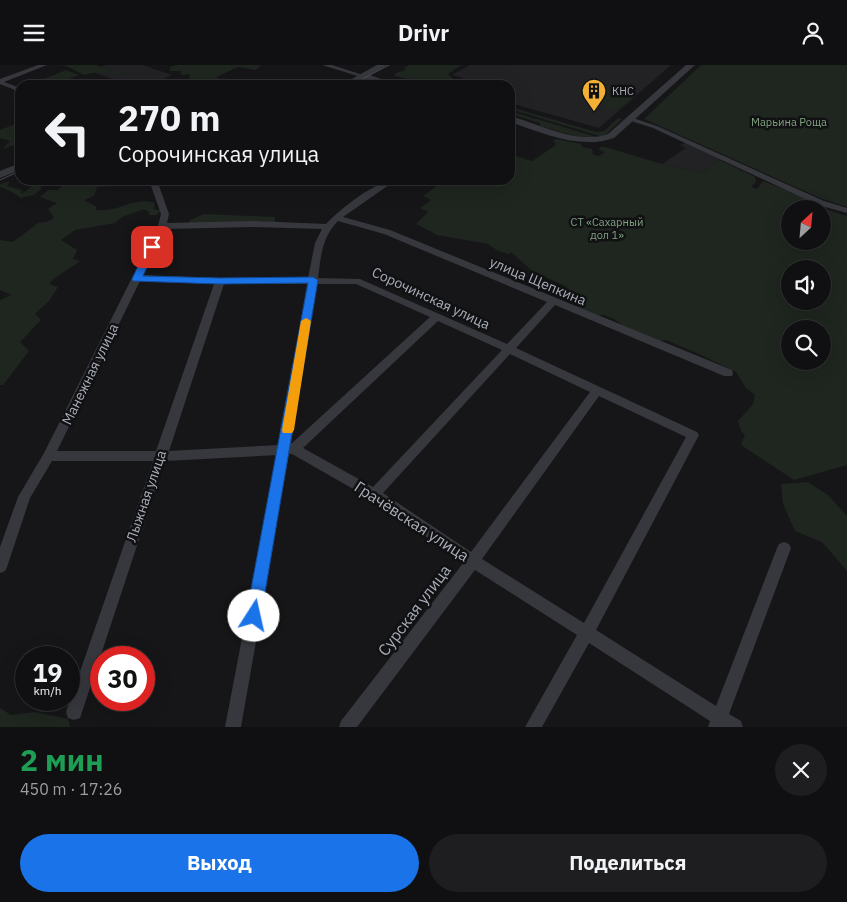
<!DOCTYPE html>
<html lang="ru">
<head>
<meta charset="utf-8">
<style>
	:root { --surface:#101012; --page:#1e1e20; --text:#f1f3f6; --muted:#9c9d9f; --line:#303032; --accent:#1a73e8 }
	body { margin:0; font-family:"IBM Plex Sans",sans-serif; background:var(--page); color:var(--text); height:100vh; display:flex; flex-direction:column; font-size:19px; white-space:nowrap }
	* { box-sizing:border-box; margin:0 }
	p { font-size:16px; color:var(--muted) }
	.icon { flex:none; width:28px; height:28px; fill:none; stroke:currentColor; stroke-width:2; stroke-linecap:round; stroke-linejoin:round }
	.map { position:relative; height:662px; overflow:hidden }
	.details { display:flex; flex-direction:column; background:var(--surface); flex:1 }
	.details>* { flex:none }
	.hud { position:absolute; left:15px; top:15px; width:500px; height:105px; border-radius:15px; box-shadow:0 5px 20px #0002,0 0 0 1px var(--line); background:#101012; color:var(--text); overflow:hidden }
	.needle { width:32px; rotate:26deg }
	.buttons { position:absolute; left:781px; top:135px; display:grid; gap:10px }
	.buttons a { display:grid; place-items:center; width:50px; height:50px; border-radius:50%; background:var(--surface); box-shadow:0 5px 20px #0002,0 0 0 1px var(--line); font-size:25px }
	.speed { position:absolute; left:15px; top:581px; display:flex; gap:10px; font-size:25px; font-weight:700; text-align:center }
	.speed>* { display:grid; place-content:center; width:65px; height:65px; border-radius:50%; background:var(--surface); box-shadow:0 5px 20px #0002,0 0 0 1px var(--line); line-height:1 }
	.speed small { font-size:12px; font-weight:400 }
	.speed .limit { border:8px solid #d22; background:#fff; color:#111 }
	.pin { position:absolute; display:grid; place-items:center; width:42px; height:42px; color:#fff; margin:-21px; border-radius:10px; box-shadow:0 2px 8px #0006 }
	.me { position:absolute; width:55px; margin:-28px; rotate:10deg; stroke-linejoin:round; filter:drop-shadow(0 0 4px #0008) }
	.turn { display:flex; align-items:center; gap:18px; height:105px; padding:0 20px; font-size:22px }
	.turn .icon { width:65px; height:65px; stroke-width:2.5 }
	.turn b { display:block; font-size:35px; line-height:42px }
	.round { display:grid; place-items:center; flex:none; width:52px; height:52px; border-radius:26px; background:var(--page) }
	.head { display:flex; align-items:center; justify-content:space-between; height:85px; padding:0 20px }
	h1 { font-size:30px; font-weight:700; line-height:38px; color:#1e9e55 }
	.primary-button { display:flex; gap:10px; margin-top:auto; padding:10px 20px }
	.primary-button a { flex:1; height:58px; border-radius:30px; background:var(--accent); color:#fff; font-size:20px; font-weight:700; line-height:58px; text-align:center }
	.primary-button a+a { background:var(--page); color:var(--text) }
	header { display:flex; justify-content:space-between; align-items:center; height:65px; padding:0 20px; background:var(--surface); font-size:22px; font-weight:700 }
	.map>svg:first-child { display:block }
</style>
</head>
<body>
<header><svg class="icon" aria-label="menu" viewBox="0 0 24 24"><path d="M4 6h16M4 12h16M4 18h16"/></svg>Drivr<svg class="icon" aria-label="person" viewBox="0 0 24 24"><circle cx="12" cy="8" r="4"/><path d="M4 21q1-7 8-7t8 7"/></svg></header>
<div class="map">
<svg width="847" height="662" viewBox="0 0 847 662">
	<rect width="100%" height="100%" fill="#161618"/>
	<path fill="#222225" d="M106 0H142L172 10 149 20H129L90 6Z
		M470 0H671L599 63 510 38V20H452L463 13 452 10Z
		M686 78 718 93 720 95 703 108 662 99 686 83 680 80Z"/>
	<path fill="#1e261f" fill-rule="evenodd" d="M64 0H99L97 1 107 3 112 7H123L115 10 98 7 84 10Z
		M177 0H259L261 1 256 5 238 2 216 12 220 15 219 18H236L235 20H209V17H200L189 13 190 9 181 10V6H170V2Z
		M410 0H462L448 9 453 14C432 26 417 16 395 11L394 9 405 5V2Z
		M701 0H847V142L820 133 644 54Z
		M66 5 79 10 53 20H29Z
		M590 13C603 22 618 24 636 25V28L631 30 633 32 622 42 618 43 617 46 600 43 605 39 573 28 588 18 586 15Z
		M510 42 596 67 604 66 618 53 622 54 603 72 510 44Z
		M510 46 600 73 578 72 540 61V58L510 49Z
		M20 57V78L3 84 10 76 0 73V65Z
		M557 74 581 79 582 82 592 84 593 88 591 89 599 91 605 87 599 85 600 82H605L662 99 703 108 720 95 755 112 756 117 751 122 757 124 763 116 796 129 812 136 819 142 847 151V400L794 415 741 380 745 369 742 368 738 356 753 339 755 330 746 323 736 307 697 288 666 275 660 276 622 260 614 254 604 250H595L578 242 579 240 558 232 567 222 531 205 511 187 509 189 498 186 488 179 437 170 416 159 428 147 420 143 431 135 423 131 437 121 439 115H510V89L532 96 556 80 553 75ZM790 144H822V176H790ZM790 204H822V236H790ZM790 264H822V296H790Z
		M42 115H54L42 118 41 124 34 130 20 133 14 128 0 122V119L10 116 7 121 22 125 21 129C29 125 33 118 42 115Z
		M70 115H98V118L107 115 117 118 111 121 97 122 94 131 84 135 97 142 96 145C119 148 133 131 155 138L154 144 161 146 156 150H149V147L144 144 122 152 115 158 75 165 61 175 77 185 73 194 80 196C69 205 57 209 49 219L58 222 49 236 35 249 41 255 20 277 29 286 3 320H0V235L12 230 0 225V175L13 177 38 158 46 157 54 153 48 144 57 138 40 132 48 125H58Z
		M204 149 275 152V157L268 158 264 156 259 158H189L190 155Z
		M808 417 828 430 847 451V506L822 477 795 466 783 439 781 419Z
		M0 643 11 650 35 647 68 654 70 662H0Z"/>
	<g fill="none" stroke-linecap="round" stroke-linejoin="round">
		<path fill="#37383d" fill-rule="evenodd" d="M38 0H47L4 17 20 23V27L0 19V14Z
			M322 0H332L366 11 361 12Z
			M630 52 657 61 824 136 847 143V148L818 140 653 63 628 55V53Z
			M149 115H157L169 149 167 158 253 156 326 159C339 145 376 115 396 115L343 152 390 165 732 305 733 308 732 311H724L555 240 516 283 697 367 699 370 596 565 716 641 777 483 779 479 784 477 789 479 791 483 729 649 741 656 743 662H708L710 656 589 578 542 662H525L577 570 475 505 357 662H339L341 656 464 497 369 433 292 389H289L241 662H225L277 390 165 396 82 647 80 653 74 655 68 653 66 647 153 396H52L30 433 7 502 5 506 0 508V482L18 432 44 388 158 161 161 149ZM338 156 384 169 547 237 507 279 360 214 318 213C321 191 322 172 338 156ZM253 162 322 164 315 178 308 213H220L142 210 165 164ZM140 216 214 219 156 386H57ZM224 219H307L279 380 169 386ZM317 219H356L430 252 291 379ZM438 256 502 285 373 422 303 383ZM510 289 590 327 471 487 383 428ZM599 331 686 372 584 558 482 494Z"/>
		<path fill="#37383d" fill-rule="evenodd" d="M377 0H387L370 10 398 20H385L363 14 351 20H341Z
			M686 0H695L614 73C580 85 543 68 510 57V51C540 59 576 80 608 69Z
			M20 98V105L0 113V106Z"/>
		<path stroke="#4a4c52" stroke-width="1" d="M351 20 389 0
			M0 115 20 106"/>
	</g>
	<path fill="#1a73e8" stroke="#114b97" d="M148 180H155L156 182 143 211 220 213 313 212 318 215 261 551 259 556 254 558 248 556 246 551 308 218 220 219 133 216 132 214Z"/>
	<path fill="#f59e0b" d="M306 253 311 256 294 365 292 368H283L282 365 301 256Z"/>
	<defs>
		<symbol id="building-pin" viewBox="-11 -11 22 30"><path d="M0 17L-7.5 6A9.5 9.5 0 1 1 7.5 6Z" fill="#f2b134" stroke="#111113"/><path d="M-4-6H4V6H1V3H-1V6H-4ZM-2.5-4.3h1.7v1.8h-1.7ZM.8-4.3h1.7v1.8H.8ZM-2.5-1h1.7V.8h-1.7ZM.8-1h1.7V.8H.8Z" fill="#111"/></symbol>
	</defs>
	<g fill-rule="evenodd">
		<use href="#building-pin" x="580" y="12" width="28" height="38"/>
	</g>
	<g text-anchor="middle" stroke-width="5" stroke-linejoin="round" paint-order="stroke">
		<g font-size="11" fill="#a8adb8" stroke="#111113" text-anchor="start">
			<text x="612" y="30">КНС</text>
		</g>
		<g font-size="11" fill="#7fa381" stroke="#111113">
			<text x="789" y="61">Марьина Роща</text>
			<text x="607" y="161">СТ «Сахарный<tspan x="607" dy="13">дол 1»</tspan></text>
		</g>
		<g font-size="14" fill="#a8adb8" stroke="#111113">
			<text transform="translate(538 216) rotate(23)" y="5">улица Щепкина</text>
			<text transform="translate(431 233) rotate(25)" y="5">Сорочинская улица</text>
			<text transform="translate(90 309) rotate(-64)" y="5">Манежная улица</text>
			<text transform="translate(146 431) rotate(-71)" y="5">Лыжная улица</text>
		</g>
		<g font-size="16" fill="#a8adb8" stroke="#111113">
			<text transform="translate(412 456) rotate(33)" y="6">Грачёвская улица</text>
			<text transform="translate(414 545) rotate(-53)" y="6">Сурская улица</text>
		</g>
	</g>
</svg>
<div class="buttons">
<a><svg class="needle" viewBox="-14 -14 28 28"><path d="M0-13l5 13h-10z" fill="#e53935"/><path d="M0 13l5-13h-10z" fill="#9c9d9f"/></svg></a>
<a><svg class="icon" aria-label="sound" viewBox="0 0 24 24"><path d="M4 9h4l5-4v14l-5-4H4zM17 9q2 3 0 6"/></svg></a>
<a><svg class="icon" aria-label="search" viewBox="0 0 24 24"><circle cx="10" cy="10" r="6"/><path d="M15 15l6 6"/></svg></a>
</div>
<div class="speed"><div>19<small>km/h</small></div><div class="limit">30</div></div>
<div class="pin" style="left:152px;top:182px;background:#d93025"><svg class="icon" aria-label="arrive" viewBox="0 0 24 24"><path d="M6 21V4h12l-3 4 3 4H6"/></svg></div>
<svg class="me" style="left:254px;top:551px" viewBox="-20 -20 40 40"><circle r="19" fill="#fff"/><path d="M0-13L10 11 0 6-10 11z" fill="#1a73e8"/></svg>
<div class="hud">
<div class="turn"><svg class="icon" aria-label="left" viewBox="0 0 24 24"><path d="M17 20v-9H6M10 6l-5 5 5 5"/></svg><div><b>270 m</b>Сорочинская улица</div></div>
</div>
</div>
<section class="details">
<div class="head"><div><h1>2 мин</h1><p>450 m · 17:26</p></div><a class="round"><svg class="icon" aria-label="close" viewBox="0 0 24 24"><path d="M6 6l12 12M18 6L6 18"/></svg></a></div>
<div class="primary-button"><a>Выход</a><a>Поделиться</a></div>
</section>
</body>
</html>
